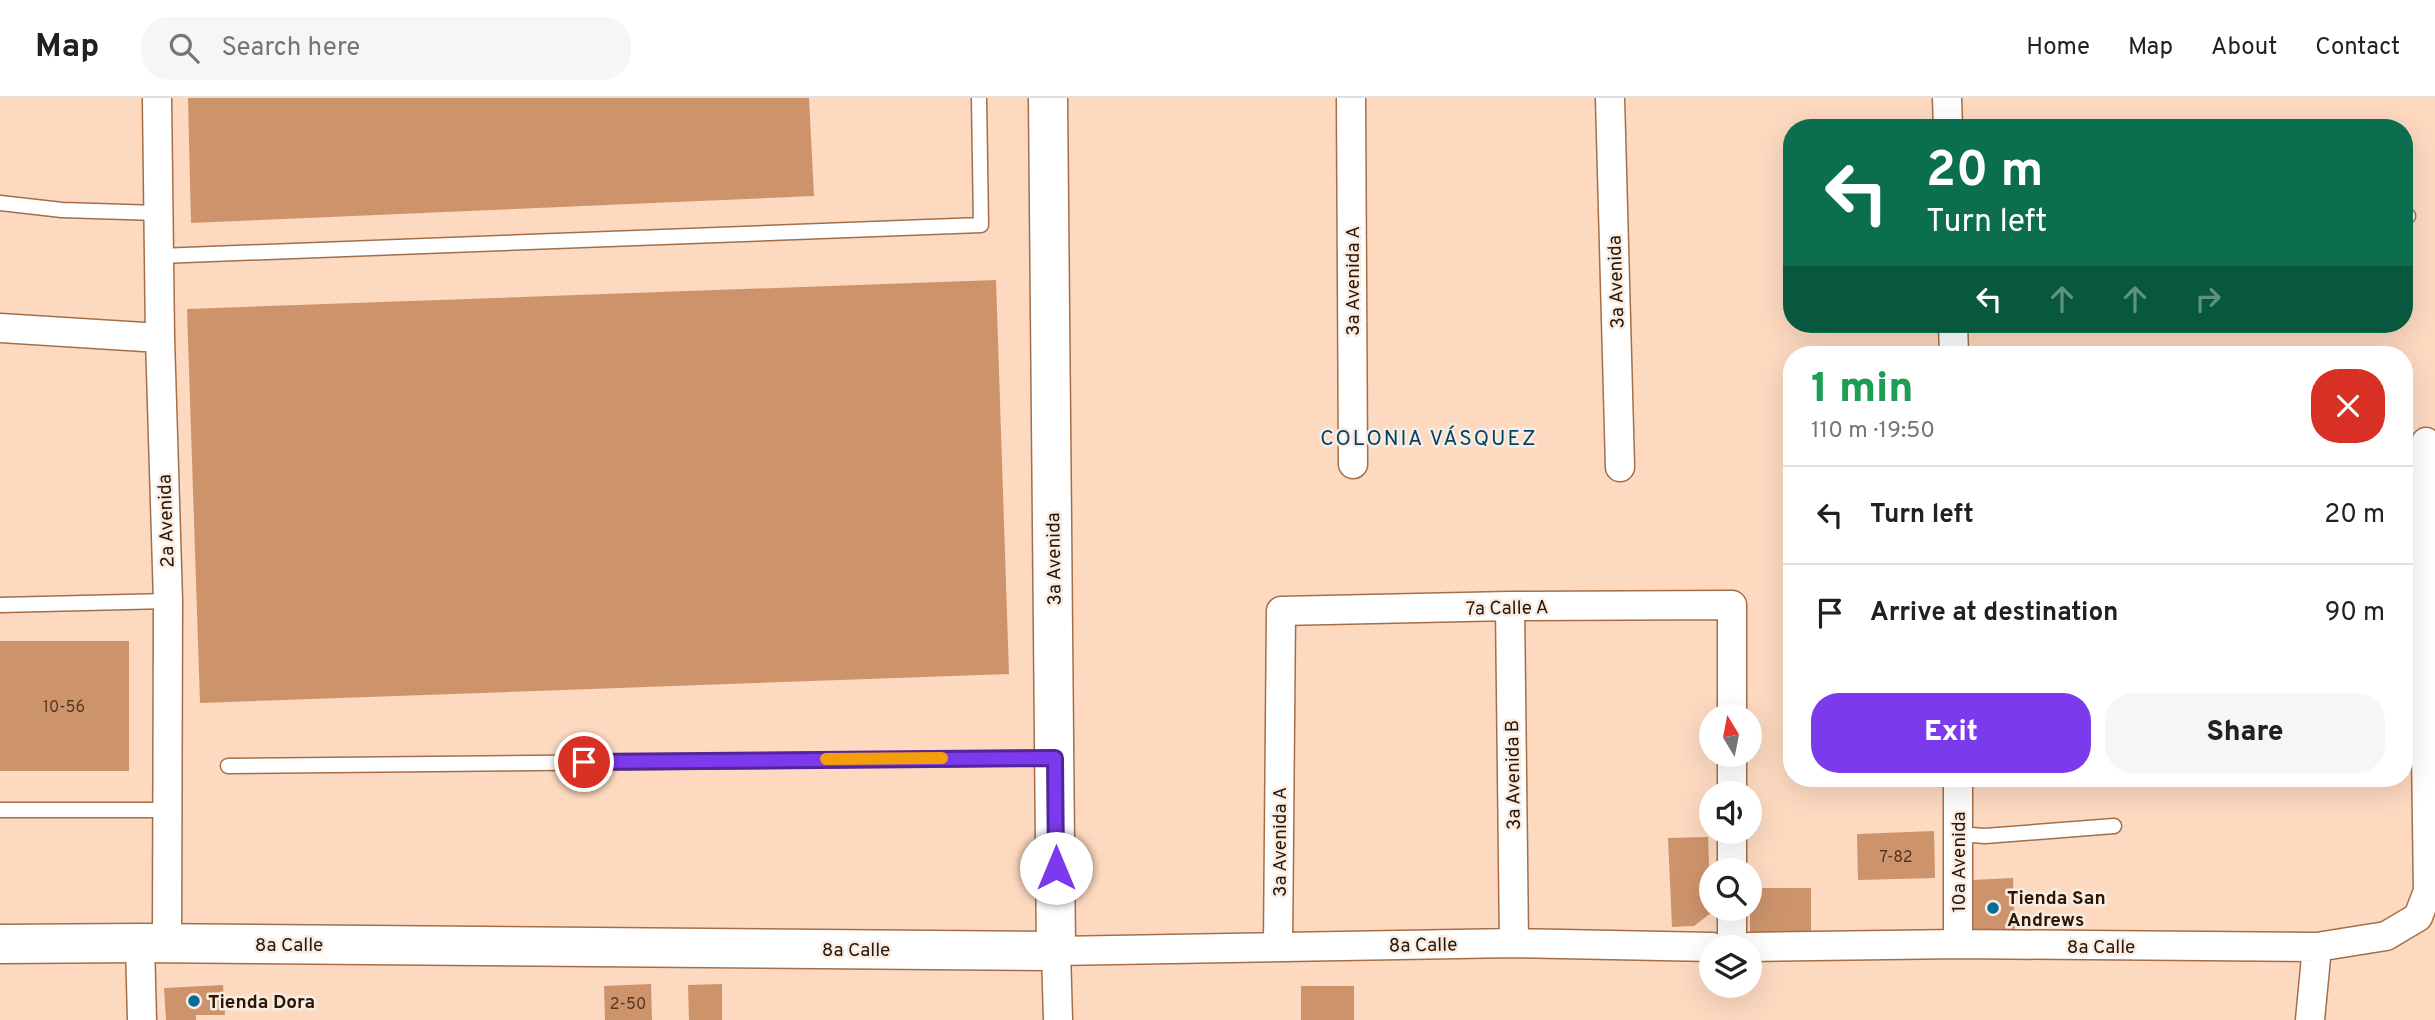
<!DOCTYPE html>
<html lang="en">
<head>
<meta charset="utf-8">
<style>
	:root { --surface:#fff; --page:#f6f6f6; --text:#202124; --muted:#757577; --line:#e0e0e0; --accent:#7c3aed }
	body { margin:0; font-family:Overpass,sans-serif; background:var(--page); color:var(--text); height:100vh; display:flex; flex-direction:column; font-size:26px; white-space:nowrap }
	* { box-sizing:border-box; margin:0 }
	p { font-size:23px; color:var(--muted) }
	.icon { flex:none; width:38px; height:38px; fill:none; stroke:currentColor; stroke-width:2; stroke-linecap:round; stroke-linejoin:round }
	.map { position:relative; flex:1; overflow:hidden }
	.drawer { position:absolute; left:1783px; top:248px; width:630px; height:441px; display:flex; flex-direction:column; background:var(--surface); border-radius:28px; box-shadow:0 7px 28px #0002 }
	.drawer>* { flex:none }
	.banner { position:absolute; left:1783px; top:21px; width:630px; height:214px; border-radius:28px; box-shadow:0 7px 28px #0002; background:#0b6e4f; color:#fff; overflow:hidden }
	.needle { width:46px; rotate:350deg }
	.controls { position:absolute; left:1699px; top:606px; display:grid; gap:14px }
	.controls a { display:grid; place-items:center; width:63px; height:63px; border-radius:50%; background:var(--surface); box-shadow:0 7px 28px #0002; font-size:35px }
	.pin { position:absolute; display:grid; place-items:center; width:60px; height:60px; color:#fff; margin:-30px; border:4px solid #fff; border-radius:50%; box-shadow:0 2px 7px #0007 }
	.me { position:absolute; width:77px; margin:-38px; rotate:0deg; stroke-linejoin:round; filter:drop-shadow(0 0 5px #0008) }
	.turn { display:flex; align-items:center; gap:24px; height:147px; padding:0 28px; font-size:32px }
	.turn .icon { width:91px; height:91px; stroke-width:2.5 }
	.turn b { display:block; font-size:49px; line-height:60px }
	.lanes { display:flex; align-items:center; height:66px; padding:0 28px; background:#0003; justify-content:center; gap:35px; direction:ltr }
	.lanes .off { opacity:.35 }
	.round { display:grid; place-items:center; flex:none; width:74px; height:74px; border-radius:28px; background:var(--page) }
	.summary { display:flex; align-items:center; justify-content:space-between; height:119px; padding:0 28px }
	h1 { font-size:42px; font-weight:800; line-height:52px; color:#1e9e55 }
	.primary-button { display:flex; gap:14px; margin-top:auto; padding:14px 28px }
	.primary-button a { flex:1; height:80px; border-radius:28px; background:var(--accent); color:#fff; font-size:28px; font-weight:800; line-height:80px; text-align:center }
	.primary-button a+a { background:var(--page); color:var(--text) }
	ul { padding:0; list-style:none }
	li { display:flex; align-items:center; gap:21px; height:98px; padding:0 28px; border-top:2px solid var(--line) }
	li div { flex:1 }
	li b { display:block; font-size:26px }
	li em { font-style:normal }
	header { display:flex; align-items:center; gap:42px; box-sizing:border-box; height:98px; padding:0 35px; background:var(--surface); border-bottom:2px solid var(--line) }
	header strong { font-size:33px }
	nav { display:flex; gap:38px; margin-inline-start:auto; font-size:24px }
	.search { width:490px; height:63px; background:var(--page); display:flex; align-items:center; gap:18px; box-sizing:border-box; padding:0 24px; border-radius:28px; color:var(--muted); font-size:26px }
	.map>svg:first-child { display:block }
</style>
</head>
<body>
<header>
<strong>Map</strong>
<div class="search"><svg class="icon" aria-label="search" viewBox="0 0 24 24"><circle cx="10" cy="10" r="6"/><path d="M15 15l6 6"/></svg>Search here</div>
<nav><a>Home</a><a>Map</a><a>About</a><a>Contact</a></nav>
</header>
<div class="map">
<svg width="2435" height="922" viewBox="0 0 2435 922">
	<rect width="100%" height="100%" fill="#fdd9c0"/>
	<path fill="#cd946c" d="M188 0H809L814 98 191 125Z
		M996 182 1009 576 200 605 187 211Z
		M0 543H129V673H0Z
		M1934 733 1935 780 1858 782 1857 736Z
		M1708 739 1711 815 1694 828 1672 829 1668 740Z
		M2013 780 2015 839 1973 841 1972 782Z
		M1750 790H1811V837H1750Z
		M651 886 652 922H605L604 888Z
		M722 886V922H689L688 887Z
		M223 887 225 917H196V922H166L164 890Z
		M1301 888H1354V922H1301Z"/>
	<g fill="none" stroke-linecap="round" stroke-linejoin="round">
		<defs>
			<path id="lane" d="M0 105 62 112 158 115
				M2404 118H2408
				M159 158 981 127 979 0
				M0 507 168 503
				M228 668 1054 660
				M0 712H166
				M1957 736 1985 738 2114 728"/>
			<path id="street" d="M157 0 160 240 168 503 167 845
				M1351 0 1353 366
				M1610 0 1620 369
				M1947 0 1948 30
				M1953 226 1954 257
				M0 230 160 240
				M1510 508 1514 845
				M1732 695V656
				M1732 772V733
				M140 845 142 922
				M1958 846V681
				M1278 848 1281 513 1510 508 1732 507V618
				M1732 849V810
				M1750 849 1958 846 2317 849 2386 838 2418 819 2428 793 2424 512 2426 344
				M1058 922 1056 853 1514 845 1712 849
				M2310 922 2317 849"/>
			<path id="secondary" d="M0 846 140 845 1056 853 1048 0"/>
		</defs>
		<use href="#lane" stroke="#a46f47" stroke-width="17"/>
		<use href="#street" stroke="#a46f47" stroke-width="31"/>
		<use href="#secondary" stroke="#a46f47" stroke-width="41"/>
		<use href="#lane" stroke="#fff" stroke-width="14"/>
		<use href="#street" stroke="#fff" stroke-width="28"/>
		<use href="#secondary" stroke="#fff" stroke-width="38"/>
	</g>
	<g fill="none" stroke-linecap="round" stroke-linejoin="round">
		<defs>
			<path id="route" d="M584 664 1055 660 1056 770"/>
		</defs>
		<use href="#route" stroke="#51269a" stroke-width="18"/>
		<use href="#route" stroke="#7c3aed" stroke-width="12"/>
		<path stroke="#f59e0b" stroke-width="12" d="M826 661 942 660"/>
	</g>
	<g fill="#056d9a" stroke="#f8ece3" stroke-width="2.5">
		<circle cx="1993" cy="810" r="7"/>
		<circle cx="194" cy="903" r="7"/>
	</g>
	<g text-anchor="middle" stroke-width="5" stroke-linejoin="round" paint-order="stroke">
		<g font-size="16" fill="#543620">
			<text x="64" y="614">10-56</text>
			<text x="1896" y="764">7-82</text>
			<text x="628" y="911">2-50</text>
		</g>
		<g font-size="19" fill="#2c1706" stroke="#f8ece3">
			<text transform="translate(1352 183) rotate(-90)" y="7">3a Avenida A</text>
			<text transform="translate(1615 184) rotate(-92)" y="7">3a Avenida</text>
			<text transform="translate(165 423) rotate(-92)" y="7">2a Avenida</text>
			<text transform="translate(1053 461) rotate(-91)" y="7">3a Avenida</text>
			<text transform="translate(1507 509) rotate(-1)" y="7">7a Calle A</text>
			<text transform="translate(1512 677) rotate(-91)" y="7">3a Avenida B</text>
			<text transform="translate(1279 744) rotate(-90)" y="7">3a Avenida A</text>
			<text transform="translate(1958 764) rotate(-90)" y="7">10a Avenida</text>
			<text x="289" y="853">8a Calle</text>
			<text transform="translate(1423 846) rotate(-1)" y="7">8a Calle</text>
			<text x="2101" y="855">8a Calle</text>
			<text x="856" y="858">8a Calle</text>
		</g>
		<g font-size="19" font-weight="bold" fill="#2c1706" stroke="#f8ece3" text-anchor="start">
			<text x="2007" y="806">Tienda San<tspan x="2007" dy="22">Andrews</tspan></text>
			<text x="208" y="910">Tienda Dora</text>
		</g>
		<g font-size="21" letter-spacing="2" fill="#004463" stroke="#f8ece3">
			<text x="1429" y="347">COLONIA VÁSQUEZ</text>
		</g>
	</g>
</svg>
<div class="controls">
<a><svg class="needle" viewBox="-14 -14 28 28"><path d="M0-13l5 13h-10z" fill="#e53935"/><path d="M0 13l5-13h-10z" fill="#757577"/></svg></a>
<a><svg class="icon" aria-label="sound" viewBox="0 0 24 24"><path d="M4 9h4l5-4v14l-5-4H4zM17 9q2 3 0 6"/></svg></a>
<a><svg class="icon" aria-label="search" viewBox="0 0 24 24"><circle cx="10" cy="10" r="6"/><path d="M15 15l6 6"/></svg></a>
<a><svg class="icon" aria-label="layers" viewBox="0 0 24 24"><path d="M12 4l9 5-9 5-9-5zM3 14l9 5 9-5"/></svg></a>
</div>
<div class="pin" style="left:584px;top:664px;background:#d93025"><svg class="icon" aria-label="arrive" viewBox="0 0 24 24"><path d="M6 21V4h12l-3 4 3 4H6"/></svg></div>
<svg class="me" style="left:1056px;top:770px" viewBox="-20 -20 40 40"><circle r="19" fill="#fff"/><path d="M0-13L10 11 0 6-10 11z" fill="#7c3aed"/></svg>
<div class="banner">
<div class="turn"><svg class="icon" aria-label="left" viewBox="0 0 24 24"><path d="M17 20v-9H6M10 6l-5 5 5 5"/></svg><div><b>20 m</b>Turn left</div></div>
<div class="lanes"><svg class="icon" aria-label="left" viewBox="0 0 24 24"><path d="M17 20v-9H6M10 6l-5 5 5 5"/></svg><svg class="icon off" aria-label="ahead" viewBox="0 0 24 24"><path d="M12 20V5M6 11l6-6 6 6"/></svg><svg class="icon off" aria-label="ahead" viewBox="0 0 24 24"><path d="M12 20V5M6 11l6-6 6 6"/></svg><svg class="icon off" aria-label="right" viewBox="0 0 24 24"><path d="M7 20v-9h11M14 6l5 5-5 5"/></svg></div>
</div>
<section class="drawer">
<div class="summary"><div><h1>1 min</h1><p>110 m · 19:50</p></div><a class="round" style="background:#d93025;color:#fff"><svg class="icon" aria-label="close" viewBox="0 0 24 24"><path d="M6 6l12 12M18 6L6 18"/></svg></a></div>
<ul>
<li><svg class="icon" aria-label="left" viewBox="0 0 24 24"><path d="M17 20v-9H6M10 6l-5 5 5 5"/></svg><div><b>Turn left</b></div><em>20 m</em></li>
<li><svg class="icon" aria-label="arrive" viewBox="0 0 24 24"><path d="M6 21V4h12l-3 4 3 4H6"/></svg><div><b>Arrive at destination</b></div><em>90 m</em></li>
</ul>
<div class="primary-button"><a>Exit</a><a>Share</a></div>
</section>
</div>
</body>
</html>
